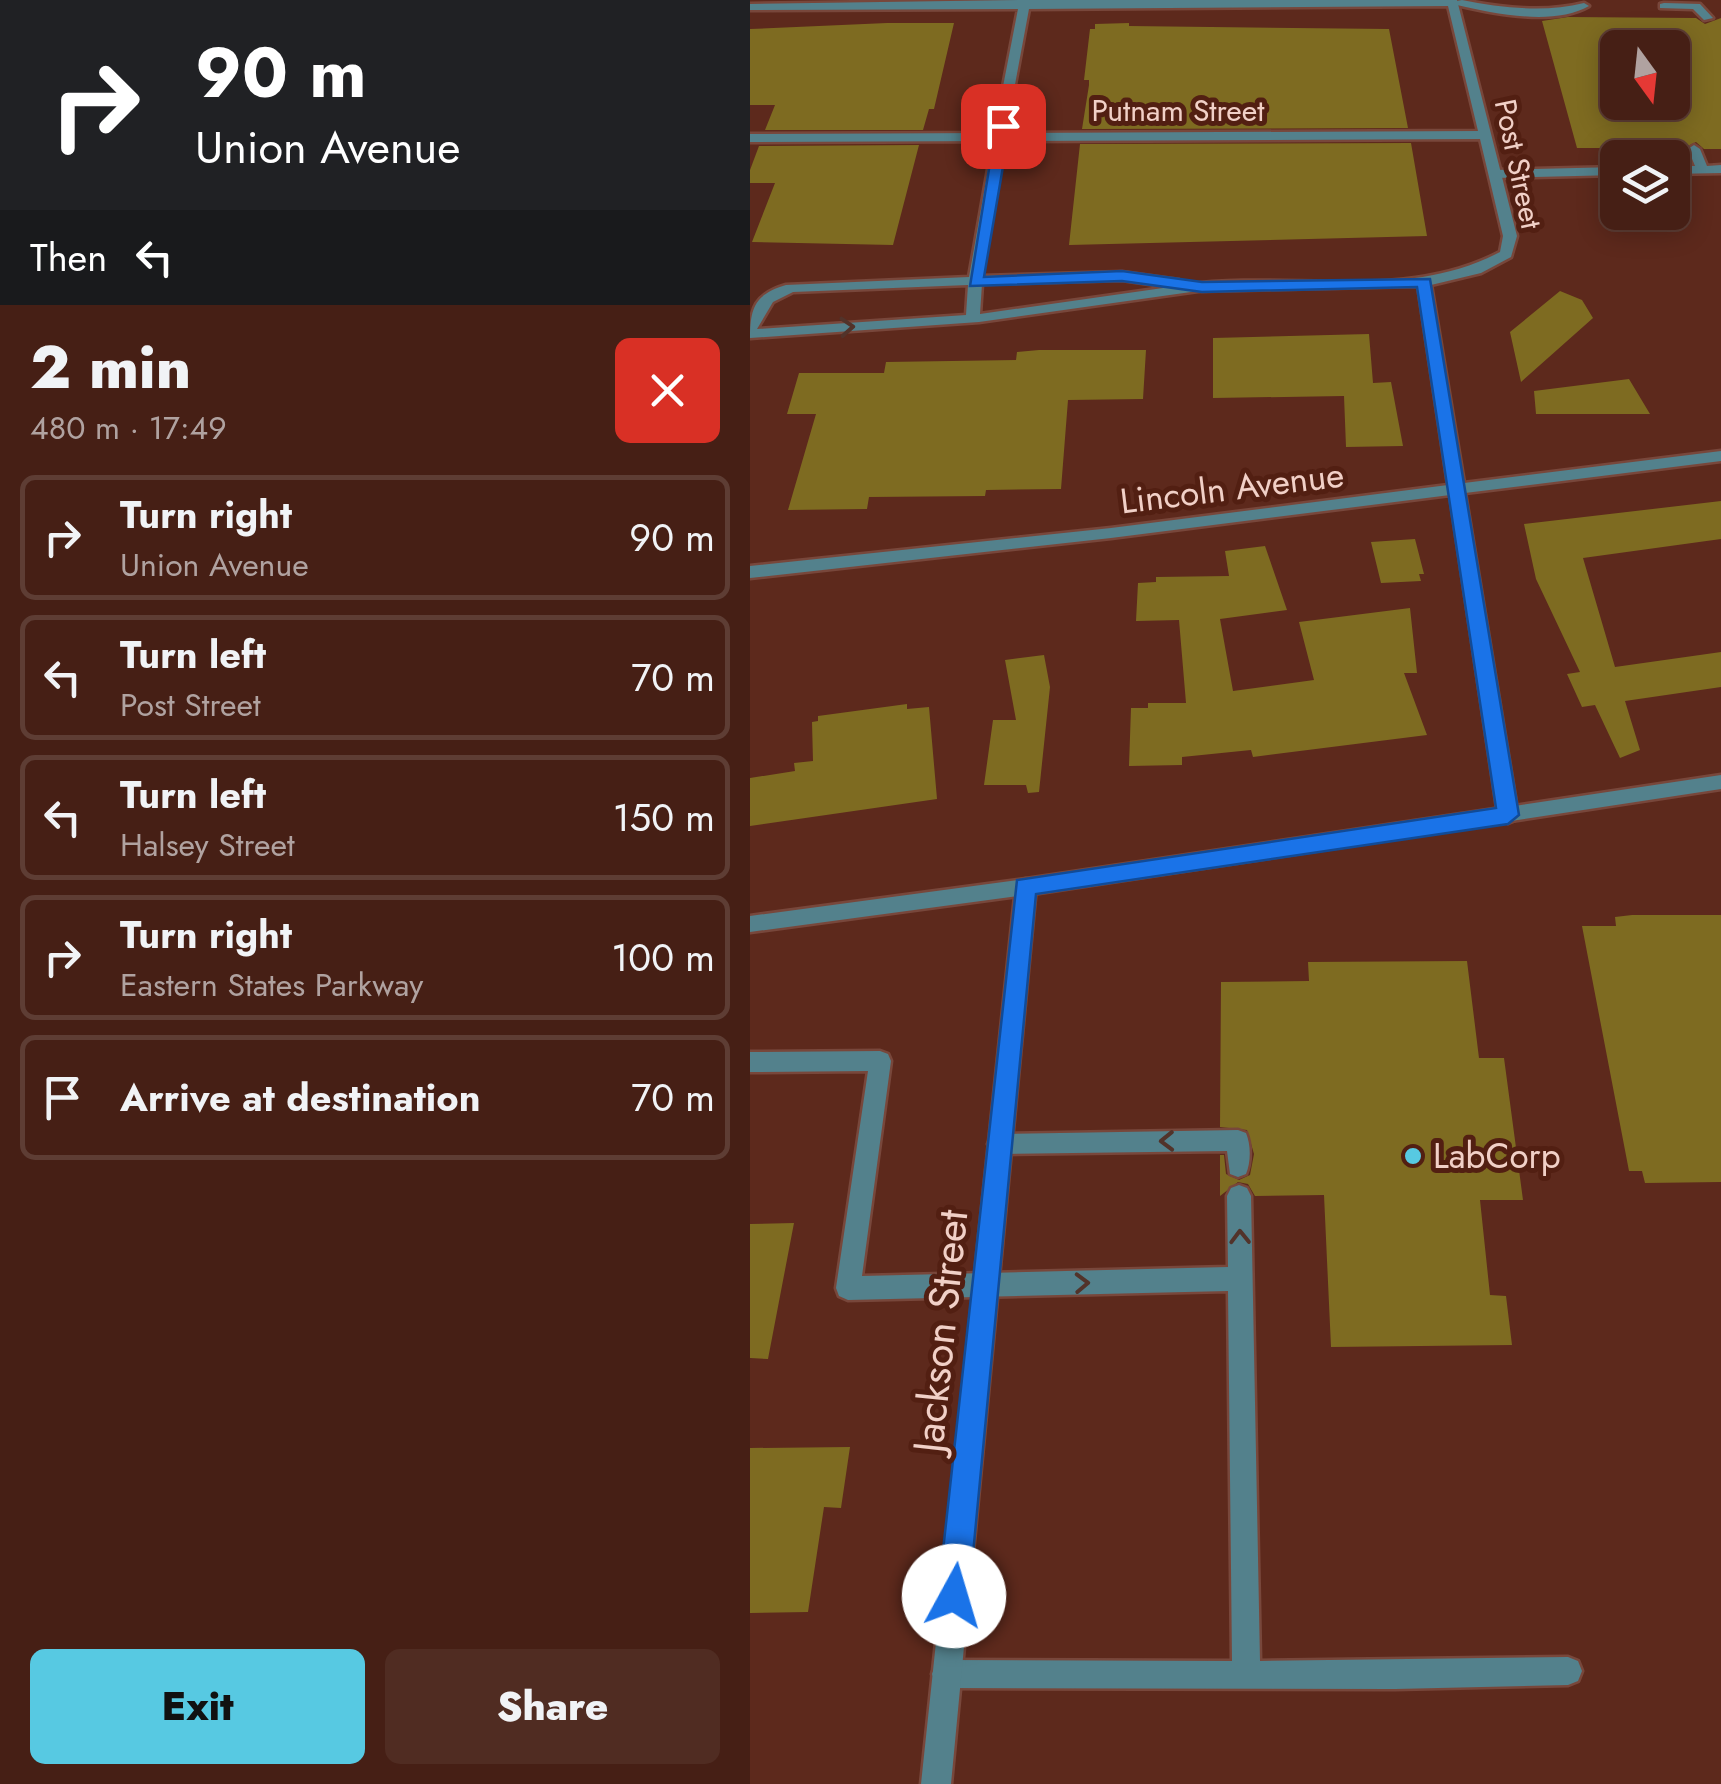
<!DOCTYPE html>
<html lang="en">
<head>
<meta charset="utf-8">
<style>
	:root { --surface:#461f15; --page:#502c22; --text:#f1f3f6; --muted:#b0a2a0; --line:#5e3d34; --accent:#57c9e2 }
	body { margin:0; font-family:Jost,sans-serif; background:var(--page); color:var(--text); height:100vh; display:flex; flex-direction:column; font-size:38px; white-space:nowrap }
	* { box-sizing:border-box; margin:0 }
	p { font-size:32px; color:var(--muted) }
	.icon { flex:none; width:55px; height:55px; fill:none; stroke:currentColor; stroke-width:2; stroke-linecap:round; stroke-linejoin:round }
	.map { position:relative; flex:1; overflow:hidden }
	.details { display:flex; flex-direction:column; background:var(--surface); width:750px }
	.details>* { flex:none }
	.banner { background:#202124; color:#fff; overflow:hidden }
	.needle { width:65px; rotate:165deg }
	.buttons { position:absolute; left:850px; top:30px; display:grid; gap:20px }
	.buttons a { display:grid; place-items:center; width:90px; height:90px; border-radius:15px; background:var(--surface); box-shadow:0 5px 25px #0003,0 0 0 2px var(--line); font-size:50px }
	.pin { position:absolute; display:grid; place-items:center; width:85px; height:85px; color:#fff; margin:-42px; border-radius:20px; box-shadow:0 5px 15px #0006 }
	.me { position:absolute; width:110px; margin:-55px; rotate:6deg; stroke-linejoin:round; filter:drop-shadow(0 0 8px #0008) }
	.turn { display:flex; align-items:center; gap:35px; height:210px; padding:0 30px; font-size:45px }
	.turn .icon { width:130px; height:130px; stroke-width:2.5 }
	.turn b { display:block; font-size:70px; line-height:85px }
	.then { display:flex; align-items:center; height:95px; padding:0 30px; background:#0003; gap:20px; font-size:38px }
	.round { display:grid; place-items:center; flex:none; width:105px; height:105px; border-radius:15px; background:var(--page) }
	.headline { display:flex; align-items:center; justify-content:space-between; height:170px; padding:0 30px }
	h1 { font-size:60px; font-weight:800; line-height:75px }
	.primary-button { display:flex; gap:20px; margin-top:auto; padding:20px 30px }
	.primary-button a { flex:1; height:115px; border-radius:15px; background:var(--accent); color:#111; font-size:40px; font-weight:800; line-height:115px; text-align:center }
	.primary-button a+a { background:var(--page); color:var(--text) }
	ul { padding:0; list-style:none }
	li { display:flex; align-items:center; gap:30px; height:125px; margin:0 20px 15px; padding:0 10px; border:5px solid var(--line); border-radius:15px }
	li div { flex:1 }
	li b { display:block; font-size:38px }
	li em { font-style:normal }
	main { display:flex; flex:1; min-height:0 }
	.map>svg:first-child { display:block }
</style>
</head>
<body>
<main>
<section class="details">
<div class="banner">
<div class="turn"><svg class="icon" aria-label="right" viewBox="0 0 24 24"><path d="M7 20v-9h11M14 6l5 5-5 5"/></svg><div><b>90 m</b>Union Avenue</div></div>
<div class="then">Then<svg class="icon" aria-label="left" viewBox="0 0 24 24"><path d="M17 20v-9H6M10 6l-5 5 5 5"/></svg></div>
</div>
<div class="headline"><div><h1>2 min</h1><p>480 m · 17:49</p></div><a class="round" style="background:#d93025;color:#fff"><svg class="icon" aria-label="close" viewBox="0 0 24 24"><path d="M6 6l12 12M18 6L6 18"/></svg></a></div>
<ul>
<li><svg class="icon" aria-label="right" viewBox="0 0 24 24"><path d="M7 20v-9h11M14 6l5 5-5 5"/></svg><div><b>Turn right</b><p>Union Avenue</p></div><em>90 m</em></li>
<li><svg class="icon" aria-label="left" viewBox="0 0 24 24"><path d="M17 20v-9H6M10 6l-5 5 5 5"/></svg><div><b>Turn left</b><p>Post Street</p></div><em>70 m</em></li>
<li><svg class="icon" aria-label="left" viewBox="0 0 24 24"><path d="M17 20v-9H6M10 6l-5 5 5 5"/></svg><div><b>Turn left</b><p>Halsey Street</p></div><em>150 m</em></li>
<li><svg class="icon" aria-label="right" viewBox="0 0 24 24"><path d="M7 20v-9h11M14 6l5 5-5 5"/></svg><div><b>Turn right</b><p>Eastern States Parkway</p></div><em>100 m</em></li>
<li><svg class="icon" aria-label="arrive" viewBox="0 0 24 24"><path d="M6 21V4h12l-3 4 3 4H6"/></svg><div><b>Arrive at destination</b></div><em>70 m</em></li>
</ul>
<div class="primary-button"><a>Exit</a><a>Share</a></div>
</section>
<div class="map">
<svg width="971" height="1784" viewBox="0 0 971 1784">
	<rect width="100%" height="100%" fill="#5d291c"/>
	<path fill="#7e6b21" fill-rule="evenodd" d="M818 17 946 18 955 24 971 18V149H954L946 142 934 148H827L792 21ZM868 48H922V102H868Z
		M137 23H204L184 109H179L173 130H15L25 105H0V29Z
		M379 23V26L639 29 658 128 332 129 339 85V80H334L340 29H345V24Z
		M661 143 677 236 319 245 330 144Z
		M169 145 143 245 2 242 25 183H0V170L9 146Z
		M810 291 832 300 843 318 771 382 760 332Z
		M619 334 623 383 641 382 653 446 596 447 594 396 463 398V338Z
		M289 350H396L393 399 318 400 311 489 236 490 235 496 119 497 117 509 38 510 66 414H37L49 373H134L136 362 266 360 267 352Z
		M879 379 900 414H786L784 391Z
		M971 501V539L833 558 865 667 971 652V687L875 701 890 750 870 758 845 705 832 707 817 674 830 672 786 579 774 524Z
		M665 539 674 574H669L671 581 631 583 621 542Z
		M515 546 537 610 470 619 483 691 564 680 549 622 660 608 667 673H654L677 735 503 757 501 750 432 757V765L379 766 381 708H398V703H436L429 620 386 621 388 583 406 582V577L479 576 475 551Z
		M294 655 300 687 289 792 278 793 276 785H234L243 720H266L255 660Z
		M157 704V709L179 707 187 799 0 826V778L45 771 44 763 63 761 62 722 68 721V716Z
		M882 915H971V1182L895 1183 892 1171H879L832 926H866L865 917Z
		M717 961 729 1058H754L773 1200H730L740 1295 756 1296 762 1345 581 1347 574 1195 505 1196 498 1184 488 1182 470 1196V1155H474L476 1174 489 1180 500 1175 504 1154 497 1130 470 1127 471 982 559 981 558 962Z
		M44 1223 18 1359 0 1358V1224Z
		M100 1447 91 1508 74 1507 58 1612 0 1613V1448Z"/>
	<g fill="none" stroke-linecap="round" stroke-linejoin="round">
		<defs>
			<path id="service" d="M712 0C752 8 795 13 834 3L839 6C804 26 746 14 707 5V1Z
				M914 3 950 4 963 18 954 20 943 9 910 8V4Z
				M944 145 950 149 957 166 971 165V173L922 174V166H945L938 149Z
				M868 167V175L745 178 739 174 745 170Z
				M130 1051 138 1054 141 1061 112 1276 478 1267 477 1196 481 1188 489 1185 497 1188 501 1196 510 1661 818 1657 828 1661 832 1671 828 1681 818 1685 645 1689 196 1688 186 1684 182 1674 186 1664 196 1660 482 1661 478 1291 98 1300 89 1296 86 1288 118 1071 0 1072V1052Z
				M488 1130 496 1133C501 1145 501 1162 496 1174L488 1177 480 1174 477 1151 249 1154 241 1151 238 1144 241 1137 249 1134Z"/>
			<path id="minor" d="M270 0H707L767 236 761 257 731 273 681 285 714 483 971 451V461L715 493 768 815 765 820 758 823 748 815 700 495 361 538 0 578V566L361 528 698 485 668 286 448 291 229 322 0 338C0 308 5 294 36 285L219 277 243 141 0 142V134L244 133 268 9 0 10V4ZM698 6 728 131 256 133 279 9ZM730 139 753 236 750 252C653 303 540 270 435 285L429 280 372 272 232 276 255 141ZM372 280 420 287 230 314 232 284ZM218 285 216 315 7 329 23 302 43 292Z
				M276 879 283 881 286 887 201 1784H171L266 887 269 881Z"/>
			<path id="tertiary" d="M971 775V789L276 895 0 932V916L276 879Z"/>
		</defs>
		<use href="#service" stroke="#78473b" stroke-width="5"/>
		<use href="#minor" stroke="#78473b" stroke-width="5"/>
		<use href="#tertiary" stroke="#78473b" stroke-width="5"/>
		<use href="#service" fill="#53818c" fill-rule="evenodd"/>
		<use href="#minor" fill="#53818c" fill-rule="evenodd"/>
		<use href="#tertiary" fill="#53818c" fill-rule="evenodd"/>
	</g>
	<defs><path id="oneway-chevron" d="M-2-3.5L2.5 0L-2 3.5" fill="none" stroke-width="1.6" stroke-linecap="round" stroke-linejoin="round" transform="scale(2.5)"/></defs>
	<g stroke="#52332a">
		<use href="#oneway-chevron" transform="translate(97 327) rotate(-4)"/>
		<use href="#oneway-chevron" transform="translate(417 1141) rotate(179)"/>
		<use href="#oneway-chevron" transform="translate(490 1237) rotate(-91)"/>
		<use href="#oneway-chevron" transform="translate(332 1283) rotate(-2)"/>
	</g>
	<path fill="#1a73e8" stroke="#114b97" stroke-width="2.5" d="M253 122 260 126 234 277 372 271 452 282 680 279 769 815 758 824 286 894 219 1596 215 1607 204 1612 192 1607 188 1596 267 880 746 808 667 287 452 292 372 281 220 286 246 126Z"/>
	<circle fill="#57c9e2" stroke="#521f12" stroke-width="4" cx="663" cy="1156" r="10"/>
	<g text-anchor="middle" stroke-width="10" stroke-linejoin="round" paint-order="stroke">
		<g font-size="30" fill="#f1d0c7" stroke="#521f12">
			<text x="428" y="121">Putnam Street</text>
			<text transform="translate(768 164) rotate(78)" y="10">Post Street</text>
		</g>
		<g font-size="35" fill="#f1d0c7" stroke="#521f12">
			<text transform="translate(482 488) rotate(-7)" y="12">Lincoln Avenue</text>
		</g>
		<g font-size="35" fill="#f1d0c7" stroke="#521f12" text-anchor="start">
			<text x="683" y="1168">LabCorp</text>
		</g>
		<g font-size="42" fill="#f1d0c7" stroke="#521f12">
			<text transform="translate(190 1331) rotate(-84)" y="15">Jackson Street</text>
		</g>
	</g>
</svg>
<div class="buttons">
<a><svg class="needle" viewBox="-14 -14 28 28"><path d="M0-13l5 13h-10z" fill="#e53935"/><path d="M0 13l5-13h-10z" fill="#b0a2a0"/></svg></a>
<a><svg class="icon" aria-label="layers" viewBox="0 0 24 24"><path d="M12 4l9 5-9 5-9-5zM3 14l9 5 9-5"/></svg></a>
</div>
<div class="pin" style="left:253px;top:126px;background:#d93025"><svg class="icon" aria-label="arrive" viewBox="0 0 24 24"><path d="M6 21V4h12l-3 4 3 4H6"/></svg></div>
<svg class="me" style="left:204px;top:1596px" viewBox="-20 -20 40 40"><circle r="19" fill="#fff"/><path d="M0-13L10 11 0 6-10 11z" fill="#1a73e8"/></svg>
</div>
</main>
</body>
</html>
